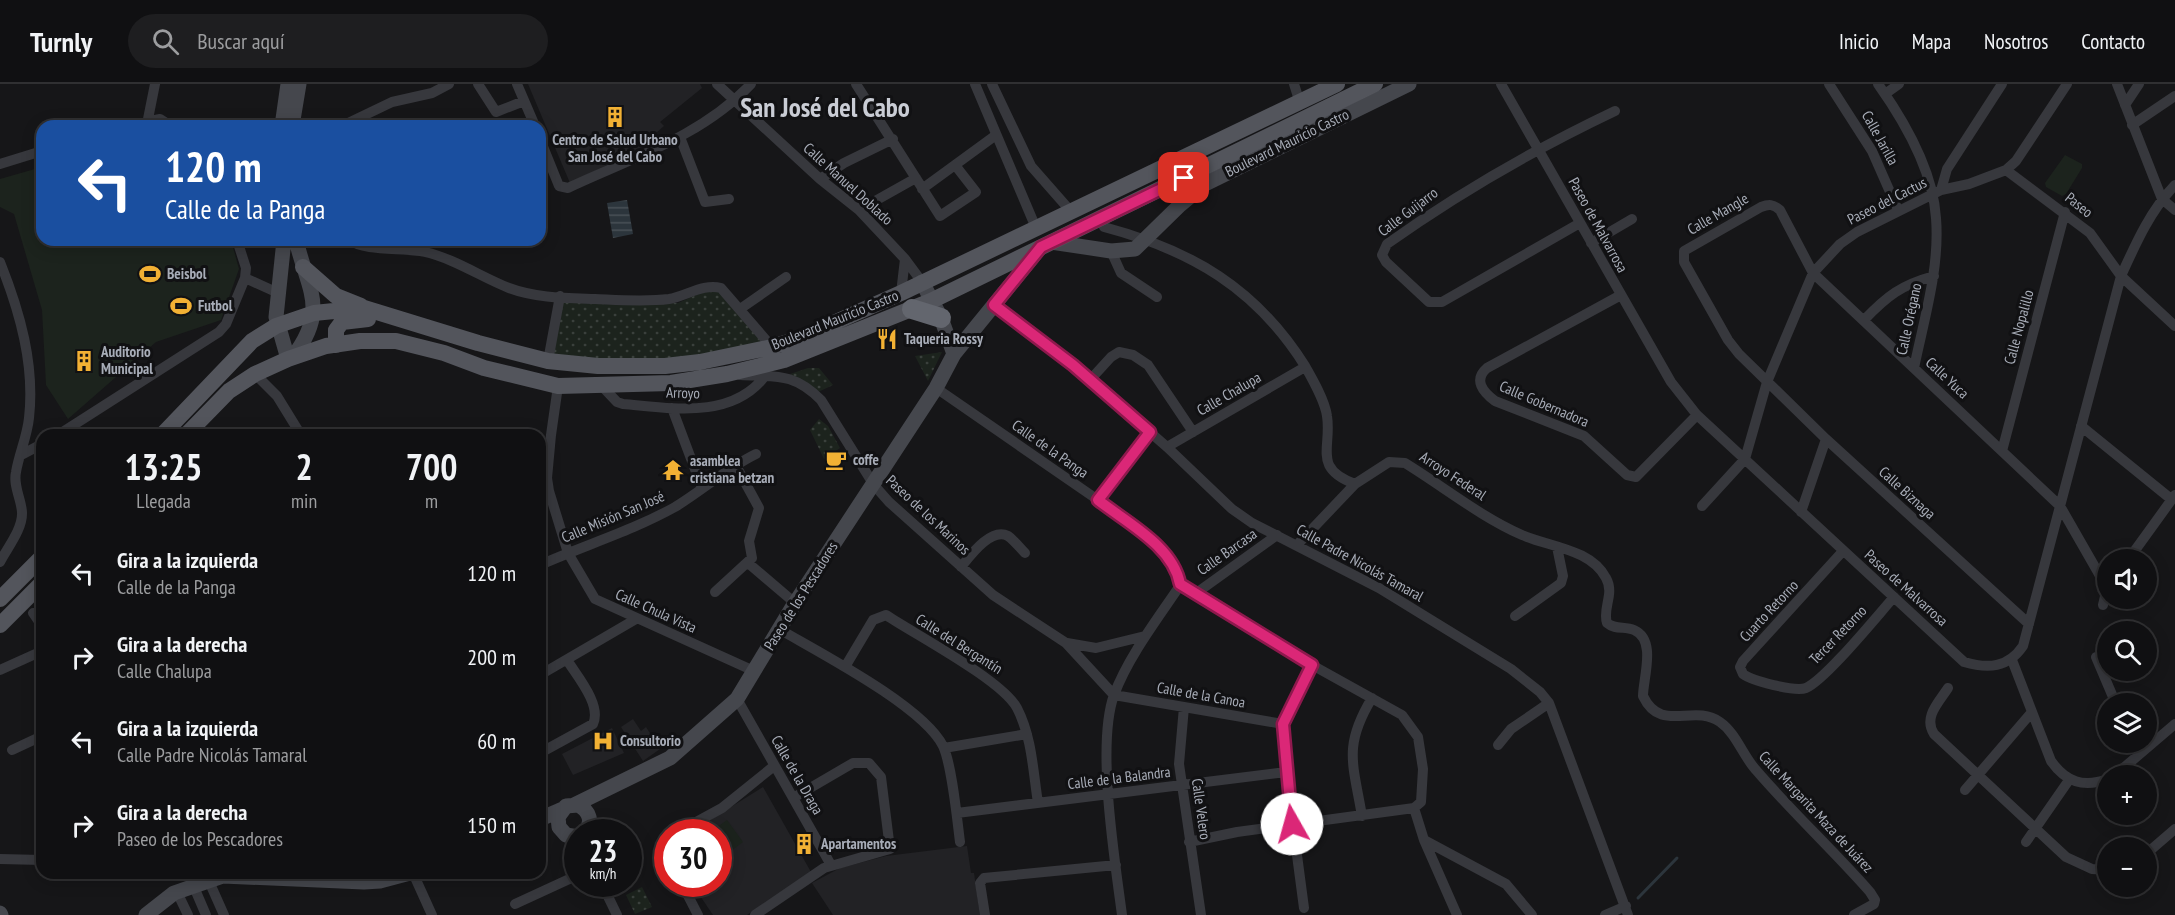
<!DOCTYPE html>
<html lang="es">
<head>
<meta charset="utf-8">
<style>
	:root { --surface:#101012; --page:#1e1e20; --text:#f1f3f6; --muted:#9c9d9f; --line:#303032 }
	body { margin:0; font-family:"PT Sans Narrow",sans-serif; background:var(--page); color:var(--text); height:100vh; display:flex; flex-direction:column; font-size:22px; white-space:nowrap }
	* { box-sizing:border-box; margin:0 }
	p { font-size:20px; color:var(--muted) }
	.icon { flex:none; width:33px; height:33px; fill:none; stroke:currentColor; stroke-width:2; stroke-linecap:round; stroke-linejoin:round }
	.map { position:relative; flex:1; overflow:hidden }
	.drawer { position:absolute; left:36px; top:345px; width:510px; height:450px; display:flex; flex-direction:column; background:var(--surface); border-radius:18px; box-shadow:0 3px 15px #0003,0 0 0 2px var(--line) }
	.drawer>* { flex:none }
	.hud { position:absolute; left:36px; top:36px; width:510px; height:126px; border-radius:18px; box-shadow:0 3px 15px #0003,0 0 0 2px var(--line); background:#1a4fa0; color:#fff; overflow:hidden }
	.fabs { position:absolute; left:2097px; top:465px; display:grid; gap:12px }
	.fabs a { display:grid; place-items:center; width:60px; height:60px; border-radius:50%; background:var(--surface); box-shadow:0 3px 15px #0003,0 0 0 2px var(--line); font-size:30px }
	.speed { position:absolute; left:564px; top:735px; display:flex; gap:12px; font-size:30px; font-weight:700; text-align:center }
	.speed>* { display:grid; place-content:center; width:78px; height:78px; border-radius:50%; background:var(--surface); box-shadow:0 3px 15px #0003,0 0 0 2px var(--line); line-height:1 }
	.speed small { font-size:15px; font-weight:400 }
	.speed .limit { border:9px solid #d22; background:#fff; color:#111 }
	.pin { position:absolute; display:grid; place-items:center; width:51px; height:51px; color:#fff; margin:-26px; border-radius:12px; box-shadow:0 3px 9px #0006 }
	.me { position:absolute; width:66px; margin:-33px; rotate:353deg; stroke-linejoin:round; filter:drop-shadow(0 0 4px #0008) }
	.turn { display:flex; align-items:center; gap:21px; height:126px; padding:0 30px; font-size:27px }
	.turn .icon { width:78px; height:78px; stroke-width:2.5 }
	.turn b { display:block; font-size:42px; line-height:51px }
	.eta { display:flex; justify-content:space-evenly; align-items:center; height:102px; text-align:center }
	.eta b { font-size:36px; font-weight:800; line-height:42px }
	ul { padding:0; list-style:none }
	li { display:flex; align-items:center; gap:18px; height:84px; padding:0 30px }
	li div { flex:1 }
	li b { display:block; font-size:22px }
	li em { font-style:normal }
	header { display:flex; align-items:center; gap:36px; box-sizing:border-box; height:84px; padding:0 30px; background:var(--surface); border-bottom:2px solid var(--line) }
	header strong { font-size:28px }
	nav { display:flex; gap:33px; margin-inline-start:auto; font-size:21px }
	.search { width:420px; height:54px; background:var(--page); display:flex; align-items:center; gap:15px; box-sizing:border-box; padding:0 21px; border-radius:33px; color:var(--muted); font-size:22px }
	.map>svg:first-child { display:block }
</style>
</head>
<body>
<header>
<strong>Turnly</strong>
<div class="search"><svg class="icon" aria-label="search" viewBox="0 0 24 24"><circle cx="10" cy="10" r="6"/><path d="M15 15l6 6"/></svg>Buscar aquí</div>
<nav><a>Inicio</a><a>Mapa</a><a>Nosotros</a><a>Contacto</a></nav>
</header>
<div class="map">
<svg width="2175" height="831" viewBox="0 0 2175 831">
	<defs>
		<pattern id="grass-dots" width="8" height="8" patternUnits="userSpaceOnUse" patternTransform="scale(1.5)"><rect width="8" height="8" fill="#1c231d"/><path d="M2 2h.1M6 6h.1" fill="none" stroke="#3a403c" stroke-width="1.8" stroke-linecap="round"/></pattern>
		<pattern id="water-rules" width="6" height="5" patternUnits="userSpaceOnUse" patternTransform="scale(1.5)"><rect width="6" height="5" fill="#2c353c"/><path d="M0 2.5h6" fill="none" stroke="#485056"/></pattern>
	</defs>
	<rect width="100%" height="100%" fill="#161618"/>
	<path fill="#222225" d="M528 0H700L702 4 660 38 664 42 649 55 653 59 570 99Z
		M633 635 641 647 646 643 660 665 643 677 621 643Z
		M612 644 624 669 573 691 562 670Z
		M763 703 811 788 747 831H713L692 800H718V748H691Z
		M967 762 971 789H974L980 831H833L812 799 840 784 886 772Z"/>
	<path fill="url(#grass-dots)" d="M712 204 720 205 765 260 698 274 551 276 563 215 598 220 678 219Z
		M942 268 928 297 915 272Z
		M808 284H819L833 301 816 309 790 290Z
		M819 335 828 342 840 364 824 375 810 346Z
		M642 803 652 823 635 830 626 811Z"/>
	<path fill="#1c231d" d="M2065 71 2082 80V84L2066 110 2062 112 2046 103 2045 99Z
		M42 83V156H231L239 185 221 236 156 258 68 335 46 301 42 226 14 130 0 123V95Z
		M727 736 743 758 719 776 718 748H710Z"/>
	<path fill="url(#water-rules)" d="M627 116 633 150 613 154 607 119Z"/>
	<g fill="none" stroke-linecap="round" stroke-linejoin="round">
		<path stroke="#2c353c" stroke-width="3" d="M1638 814 1677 774"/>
		<path stroke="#37383d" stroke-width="10" d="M478 0 496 28 524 17
			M517 0 535 42
			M717 0 820 95 859 126 905 175 922 198
			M856 0 940 132 976 108 955 81
			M975 0 1036 144
			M992 0 1031 82 1067 123
			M1294 0 1300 19
			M1501 0 1671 298 1697 331 1964 578C1988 585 2008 584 2023 562L2121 192C2136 159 2150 127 2175 101
			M1829 0 1872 67 1898 126
			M1878 0C1905 38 1933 86 1936 134 1940 184 1924 235 1914 284
			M2117 0 2162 115 2175 126
			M1885 10 1899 0
			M2125 21 2139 0
			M148 35 155 0
			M2132 41 2175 12
			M126 42 160 35 171 42
			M342 42 392 18 432 9 449 0
			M680 53 705 118 729 115
			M540 55 559 102 568 104C632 74 702 52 751 0
			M0 80 42 67
			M2006 86 2090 149 2121 192 2175 242
			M820 95 844 79 893 55
			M922 105 996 51
			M1941 106 1947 85 2002 0
			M859 126 916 94
			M1580 139 1442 218H1429L1386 178 1382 171 1387 160C1460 108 1533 66 1615 27
			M1104 143C1191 166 1256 204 1305 282 1313 296 1325 317 1327 332 1332 364 1312 384 1355 400L1389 378 1405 379C1444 403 1481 433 1522 451 1550 463 1591 465 1606 494 1615 510 1602 524 1607 539 1615 546 1625 542 1634 546 1657 556 1643 594 1643 612 1661 650 1693 619 1720 638 1736 649 1743 672 1756 686 1792 728 1833 766 1870 808L1875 816 1874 820 1854 831
			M237 156 246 184 245 194 276 208
			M350 156C364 168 405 163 425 168 455 175 481 193 509 204 535 214 568 214 595 215 619 216 645 218 669 215 686 212 704 199 721 204L772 263
			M1591 159 1632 135
			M1111 167 1121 189 1157 213
			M0 178C20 228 35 281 29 334 27 353 19 370 16 388 13 402 21 414 22 428 23 445 7 464 0 478
			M901 209 905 175
			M1621 211 1487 284C1473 296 1483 308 1495 317L1584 352 1627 391 1636 393 1697 331
			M995 221 1073 281 1167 363 1232 425 1252 439 1379 504 1511 585 1540 608 1549 619 1628 831
			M740 225 786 193
			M1864 236C1887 212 1901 201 1934 192
			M548 277 560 212
			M255 290 277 312 301 351
			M740 291C776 293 793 288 821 316L874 401 889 418 993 511 1066 559 1114 611
			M1090 296 1111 273 1119 268 1133 271 1148 281 1193 348
			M599 299 617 318 623 320C670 324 732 336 765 292
			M558 302 551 351 547 394 549 407 568 469 595 515 754 587
			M936 304 1098 416 1147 454 1173 478 1181 500 1312 581 1402 631 1418 653 1423 685 1421 718 1414 724 1237 748 1189 758
			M672 324 702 404
			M2081 342 2171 415
			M58 351 219 248 226 240 245 194
			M1167 363 1305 283
			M2002 367 2065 128
			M21 371 42 360
			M1098 416 1150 348
			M1702 422 1745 375 1767 298 1813 189 1840 160 1857 148 1941 106 1969 100 2006 86 2016 77 2067 0
			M1801 428 1826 355
			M1297 461 1355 400
			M1843 467 1743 577 1740 583 1743 590C1752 597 1795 608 1806 604 1826 595 1877 532 1894 513
			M2128 476 2175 411
			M748 479 795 519
			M540 481C585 461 632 447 675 423 703 406 727 384 756 370
			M961 483C970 472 991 443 1008 452 1014 456 1020 464 1025 469
			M715 508 752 474 749 457 759 424 735 380
			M1195 510 1277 451
			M33 529 42 542
			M1515 532 1561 499 1563 492 1557 463
			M2029 540 1826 355 1739 270 1728 256 1684 178V167L1761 123C1769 120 1773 120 1780 126L1813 189 2060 422 2107 504 2103 521
			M779 545C820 569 923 622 943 662 952 681 957 735 960 758
			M1067 559 1096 564 1145 552
			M2096 573 2116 620
			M2012 576 2051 677C2066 698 2083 704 2108 695
			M845 583 873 536 886 531C916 551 1002 596 1017 624 1032 653 1033 687 1038 719
			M0 586 42 567
			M540 591 636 535
			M1948 604C1939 618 1923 633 1934 650L2066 773 2092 785 2108 786
			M1114 611 1283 640
			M737 615 831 781
			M1184 623 1179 680 1201 831
			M2132 658 2138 671
			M1498 661 1511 645 1549 619
			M944 664 1027 650
			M12 666 42 652
			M540 669 593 640C602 621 577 592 567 576
			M2114 692 2175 640
			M1965 706 2032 628
			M1414 724 1424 756 1506 800 1532 831
			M957 729 1286 688
			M1362 732C1353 679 1343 662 1372 614
			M678 748 722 724 774 682
			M1424 756 1457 831
			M2026 758 2069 696
			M668 760V767
			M2146 770 2175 745
			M0 775 42 776
			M188 789 206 831
			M413 789 432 831
			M208 795 224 831
			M602 800 617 831
			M682 800 698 831
			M177 808 188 831
			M515 820 578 791
			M1304 824 1286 688 1283 640 1312 581
			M755 831 824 784 890 765 881 693 869 679H853L793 714
			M985 831 980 799 984 794 1116 781
			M1122 831C1115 777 1096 661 1114 611 1128 573 1158 534 1181 500
			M1605 831 1626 822"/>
		<path stroke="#45474d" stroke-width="15" d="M282 42 288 0
			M292 42 299 0
			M284 156 276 233 288 275
			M1051 158 1111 167 1135 165 1180 121 1205 100 1409 0
			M922 198 941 234 954 270
			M293 273C329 225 308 207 296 156
			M574 721 670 674 737 615 795 519 936 304 954 270 1041 163
			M540 735 563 725
			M578 753 566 751 559 743 558 733 566 722 578 721C590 727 593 738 585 748
			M0 829 1 831
			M146 831 174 809 223 792 364 798 380 797 410 789"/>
		<path stroke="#53555c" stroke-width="16" d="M303 183 336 212 361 222
			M336 261V246L342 238 368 235
			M162 351 252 257 276 242 314 229 364 224 478 259 548 277 598 282H665L700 278 772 263 800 254 901 209 1337 0
			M186 351 229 307 255 290 288 275 326 262 360 257H396L444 269 484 284 558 302 671 299 727 290 784 276 931 217 1375 0
			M0 515 42 473
			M0 541 42 499"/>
		<path stroke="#63666e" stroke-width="20" d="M912 225 941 234"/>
	</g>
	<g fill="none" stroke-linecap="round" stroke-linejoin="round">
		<defs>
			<path id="route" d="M1184 94 1041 163 994 221 1073 281 1150 348 1098 416C1127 439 1173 462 1180 500L1312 581 1283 640 1292 740"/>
		</defs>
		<use href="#route" stroke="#8e194d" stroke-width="15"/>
		<use href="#route" stroke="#db2777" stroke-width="10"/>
	</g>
	<defs>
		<symbol id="building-bare" viewBox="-9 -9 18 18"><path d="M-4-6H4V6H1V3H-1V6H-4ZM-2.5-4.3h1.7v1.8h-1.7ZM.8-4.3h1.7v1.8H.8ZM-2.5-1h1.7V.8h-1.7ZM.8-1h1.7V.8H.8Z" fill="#f2b134" stroke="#111113" stroke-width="2.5" paint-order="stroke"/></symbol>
		<symbol id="stadium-bare" viewBox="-9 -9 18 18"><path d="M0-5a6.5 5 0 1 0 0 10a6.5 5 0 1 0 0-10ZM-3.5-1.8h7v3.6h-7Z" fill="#f2b134" stroke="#111113" stroke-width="2.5" paint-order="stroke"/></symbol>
		<symbol id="restaurant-bare" viewBox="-9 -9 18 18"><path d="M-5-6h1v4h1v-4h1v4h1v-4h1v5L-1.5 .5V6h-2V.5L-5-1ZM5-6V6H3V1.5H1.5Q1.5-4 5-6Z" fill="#f2b134" stroke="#111113" stroke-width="2.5" paint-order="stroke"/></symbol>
		<symbol id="cafe-bare" viewBox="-9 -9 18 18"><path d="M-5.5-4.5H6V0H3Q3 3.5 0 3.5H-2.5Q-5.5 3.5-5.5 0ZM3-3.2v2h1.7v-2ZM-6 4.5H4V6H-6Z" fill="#f2b134" stroke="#111113" stroke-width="2.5" paint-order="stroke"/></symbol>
		<symbol id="temple-bare" viewBox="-9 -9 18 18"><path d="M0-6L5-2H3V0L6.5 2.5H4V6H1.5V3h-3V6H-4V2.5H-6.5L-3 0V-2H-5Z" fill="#f2b134" stroke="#111113" stroke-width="2.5" paint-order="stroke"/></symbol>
		<symbol id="hospital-bare" viewBox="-9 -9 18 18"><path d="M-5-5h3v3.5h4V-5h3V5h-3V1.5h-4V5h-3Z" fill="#f2b134" stroke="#111113" stroke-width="2.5" paint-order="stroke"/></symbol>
	</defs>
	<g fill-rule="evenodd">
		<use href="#building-bare" x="600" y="18" width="30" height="30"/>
		<use href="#stadium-bare" x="135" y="175" width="30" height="30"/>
		<use href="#stadium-bare" x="166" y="207" width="30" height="30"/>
		<use href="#restaurant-bare" x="872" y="240" width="30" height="30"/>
		<use href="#building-bare" x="69" y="262" width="30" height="30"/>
		<use href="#cafe-bare" x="821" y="361" width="30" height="30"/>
		<use href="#temple-bare" x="658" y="371" width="30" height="30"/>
		<use href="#hospital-bare" x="588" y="642" width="30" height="30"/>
		<use href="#building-bare" x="789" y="745" width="30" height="30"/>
	</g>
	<g text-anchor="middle" stroke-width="6" stroke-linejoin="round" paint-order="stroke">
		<g font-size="15" fill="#a8adb8" stroke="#111113">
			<text transform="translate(1880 54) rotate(61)" y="5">Calle Jarilla</text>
			<text transform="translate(1287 59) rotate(-26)" y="5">Boulevard Mauricio Castro</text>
			<text transform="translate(848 100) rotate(42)" y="5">Calle Manuel Doblado</text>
			<text transform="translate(1887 117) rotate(-27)" y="5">Paseo del Cactus</text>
			<text transform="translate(2079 121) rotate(38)" y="5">Paseo</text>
			<text transform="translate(1408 128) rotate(-37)" y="5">Calle Guijarro</text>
			<text transform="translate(1718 130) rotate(-30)" y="5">Calle Mangle</text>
			<text transform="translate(1598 141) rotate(61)" y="5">Paseo de Malvarrosa</text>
			<text transform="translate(1909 235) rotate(-78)" y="5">Calle Orégano</text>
			<text transform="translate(835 236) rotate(-22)" y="5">Boulevard Mauricio Castro</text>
			<text transform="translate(2019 243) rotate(-75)" y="5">Calle Nopalillo</text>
			<text transform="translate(1947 294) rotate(43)" y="5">Calle Yuca</text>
			<text transform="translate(683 309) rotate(2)" y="5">Arroyo</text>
			<text transform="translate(1229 310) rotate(-30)" y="5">Calle Chalupa</text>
			<text transform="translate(1544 320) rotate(23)" y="5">Calle Gobernadora</text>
			<text transform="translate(1050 365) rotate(35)" y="5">Calle de la Panga</text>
			<text transform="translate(1453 392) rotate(33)" y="5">Arroyo Federal</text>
			<text transform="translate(1907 409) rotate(42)" y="5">Calle Biznaga</text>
			<text transform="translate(928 431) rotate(43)" y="5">Paseo de los Marinos</text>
			<text transform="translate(613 433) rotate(-23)" y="5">Calle Misión San José</text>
			<text transform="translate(1227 468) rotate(-35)" y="5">Calle Barcasa</text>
			<text transform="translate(1360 479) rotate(29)" y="5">Calle Padre Nicolás Tamaral</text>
			<text transform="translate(1906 504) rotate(42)" y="5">Paseo de Malvarrosa</text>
			<text transform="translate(801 512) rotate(-58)" y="5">Paseo de los Pescadores</text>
			<text transform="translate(656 527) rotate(24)" y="5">Calle Chula Vista</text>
			<text transform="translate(1769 527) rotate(-47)" y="5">Cuarto Retorno</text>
			<text transform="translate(1838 551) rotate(-46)" y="5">Tercer Retorno</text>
			<text transform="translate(959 560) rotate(32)" y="5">Calle del Bergantín</text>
			<text transform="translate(1201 611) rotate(10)" y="5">Calle de la Canoa</text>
			<text transform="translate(797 691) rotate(60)" y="5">Calle de la Draga</text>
			<text transform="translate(1119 694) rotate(-7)" y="5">Calle de la Balandra</text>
			<text transform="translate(1201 725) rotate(82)" y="5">Calle Velero</text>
			<text transform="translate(1816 728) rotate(47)" y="5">Calle Margarita Maza de Juárez</text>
		</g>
		<g font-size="15" font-weight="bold" fill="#a8adb8" stroke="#111113" text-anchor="start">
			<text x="615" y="61" text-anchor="middle">Centro de Salud Urbano<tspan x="615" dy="17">San José del Cabo</tspan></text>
			<text x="167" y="195">Beisbol</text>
			<text x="198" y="227">Futbol</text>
			<text x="904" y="260">Taqueria Rossy</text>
			<text x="101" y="273">Auditorio<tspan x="101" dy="17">Municipal</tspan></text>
			<text x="853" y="381">coffe</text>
			<text x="690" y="382">asamblea<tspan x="690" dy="17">cristiana betzan</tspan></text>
			<text x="620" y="662">Consultorio</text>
			<text x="821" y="765">Apartamentos</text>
		</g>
		<g font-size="27" font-weight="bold" fill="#c9ccd4" stroke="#111113">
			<text x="825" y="33">San José del Cabo</text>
		</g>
	</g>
</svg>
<div class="fabs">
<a><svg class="icon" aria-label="sound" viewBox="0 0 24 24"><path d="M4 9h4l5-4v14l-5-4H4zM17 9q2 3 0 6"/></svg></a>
<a><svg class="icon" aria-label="search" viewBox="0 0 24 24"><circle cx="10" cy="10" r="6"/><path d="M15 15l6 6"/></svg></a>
<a><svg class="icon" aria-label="layers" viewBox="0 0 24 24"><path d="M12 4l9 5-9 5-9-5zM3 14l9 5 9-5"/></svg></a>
<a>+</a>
<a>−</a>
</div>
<div class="speed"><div>23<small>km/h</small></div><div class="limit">30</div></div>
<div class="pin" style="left:1184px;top:94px;background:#d93025"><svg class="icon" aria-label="arrive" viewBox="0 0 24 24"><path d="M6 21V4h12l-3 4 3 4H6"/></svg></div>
<svg class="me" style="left:1292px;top:740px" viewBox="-20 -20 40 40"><circle r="19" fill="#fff"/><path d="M0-13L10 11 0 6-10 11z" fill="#db2777"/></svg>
<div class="hud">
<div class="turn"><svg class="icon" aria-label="left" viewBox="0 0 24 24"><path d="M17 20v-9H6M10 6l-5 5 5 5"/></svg><div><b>120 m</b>Calle de la Panga</div></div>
</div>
<section class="drawer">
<div class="eta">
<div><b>13:25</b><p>Llegada</p></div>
<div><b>2</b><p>min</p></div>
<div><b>700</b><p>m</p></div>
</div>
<ul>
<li><svg class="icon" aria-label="left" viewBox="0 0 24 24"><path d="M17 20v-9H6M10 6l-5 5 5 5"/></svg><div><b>Gira a la izquierda</b><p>Calle de la Panga</p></div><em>120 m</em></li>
<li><svg class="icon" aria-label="right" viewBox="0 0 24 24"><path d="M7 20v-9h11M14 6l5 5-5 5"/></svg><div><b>Gira a la derecha</b><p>Calle Chalupa</p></div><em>200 m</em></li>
<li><svg class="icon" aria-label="left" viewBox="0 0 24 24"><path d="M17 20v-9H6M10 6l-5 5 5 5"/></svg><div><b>Gira a la izquierda</b><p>Calle Padre Nicolás Tamaral</p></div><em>60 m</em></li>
<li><svg class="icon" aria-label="right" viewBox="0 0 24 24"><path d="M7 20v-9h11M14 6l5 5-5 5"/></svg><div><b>Gira a la derecha</b><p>Paseo de los Pescadores</p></div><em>150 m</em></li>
</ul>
</section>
</div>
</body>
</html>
